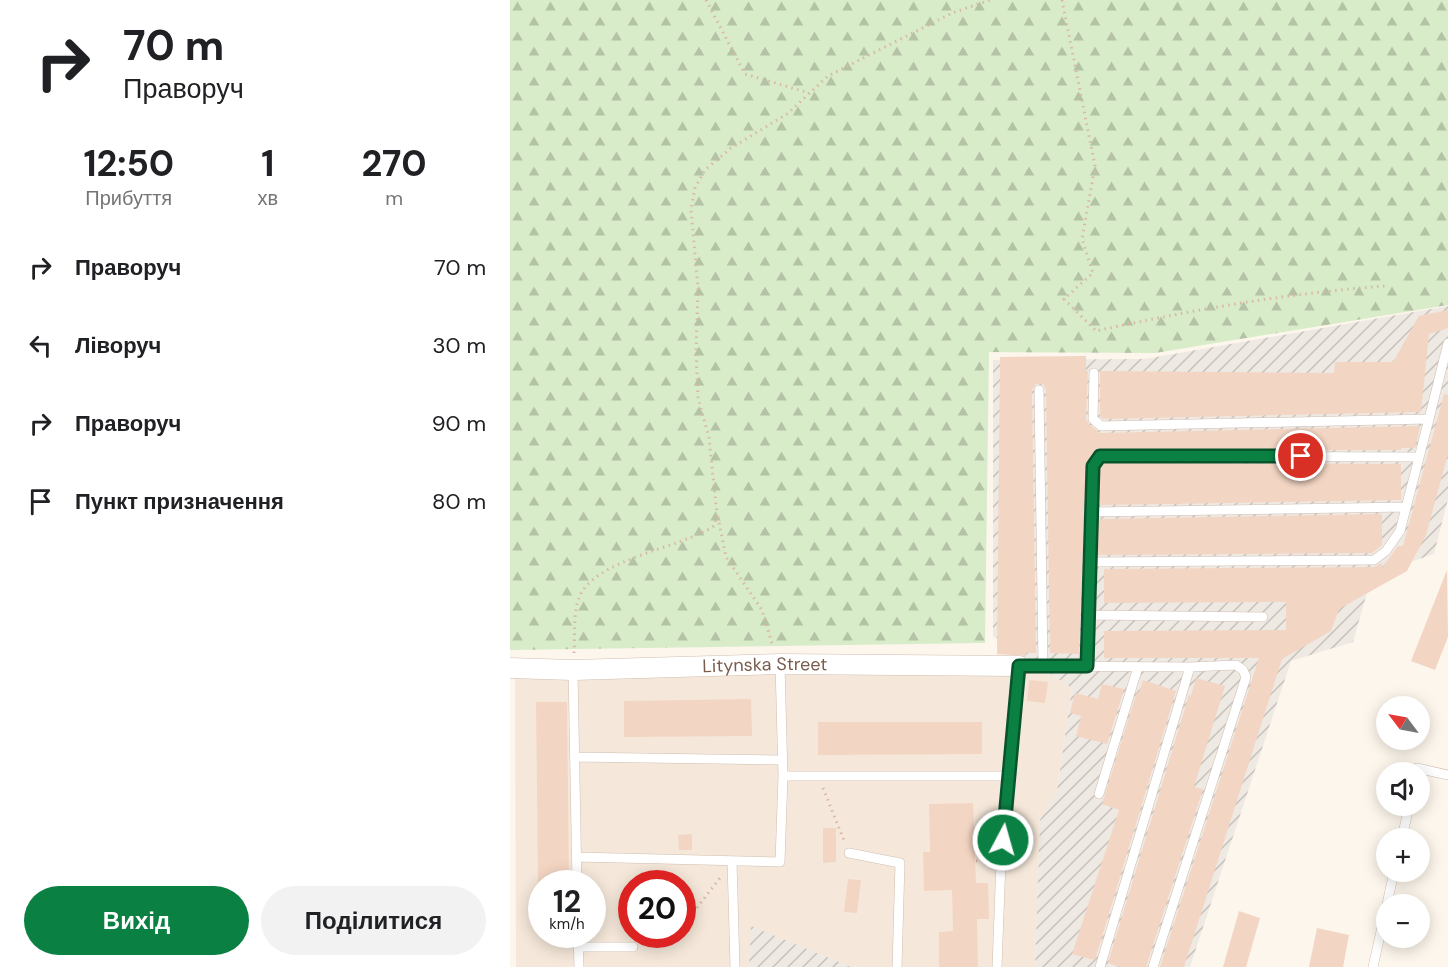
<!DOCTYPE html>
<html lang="uk">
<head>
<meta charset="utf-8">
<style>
	:root { --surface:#fff; --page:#f2f2f2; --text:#202124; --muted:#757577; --accent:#0b8043 }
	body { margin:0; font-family:"DM Sans",sans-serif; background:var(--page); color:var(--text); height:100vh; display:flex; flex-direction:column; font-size:22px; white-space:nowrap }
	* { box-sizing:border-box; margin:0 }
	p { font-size:20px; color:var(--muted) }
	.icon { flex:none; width:33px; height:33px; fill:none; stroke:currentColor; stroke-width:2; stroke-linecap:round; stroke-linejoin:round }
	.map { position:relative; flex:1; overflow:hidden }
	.side { display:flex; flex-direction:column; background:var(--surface); width:510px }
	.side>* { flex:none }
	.hud { background:#fff; color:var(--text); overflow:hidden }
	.needle { width:39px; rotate:302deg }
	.buttons { position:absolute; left:866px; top:696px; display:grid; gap:12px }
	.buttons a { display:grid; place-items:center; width:54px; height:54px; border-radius:50%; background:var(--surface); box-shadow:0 3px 15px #0003; font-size:30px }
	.speed { position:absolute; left:18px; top:870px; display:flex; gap:12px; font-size:30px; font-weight:700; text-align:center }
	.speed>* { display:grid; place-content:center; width:78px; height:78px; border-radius:50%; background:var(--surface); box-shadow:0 3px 15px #0003; line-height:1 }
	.speed small { font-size:15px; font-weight:400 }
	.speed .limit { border:9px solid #d22; background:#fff; color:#111 }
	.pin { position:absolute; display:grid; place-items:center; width:51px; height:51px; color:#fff; margin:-26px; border:3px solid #fff; border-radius:50%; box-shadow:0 2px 6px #0007 }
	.me { position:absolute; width:66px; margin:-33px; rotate:6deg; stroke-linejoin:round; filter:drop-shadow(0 0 4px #0008) }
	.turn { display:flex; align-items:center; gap:21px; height:126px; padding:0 24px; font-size:27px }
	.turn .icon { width:78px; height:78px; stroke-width:2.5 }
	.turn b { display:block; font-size:42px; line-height:51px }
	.eta { display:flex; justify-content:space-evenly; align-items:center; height:102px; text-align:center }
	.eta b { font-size:36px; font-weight:700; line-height:42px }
	.button { display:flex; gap:12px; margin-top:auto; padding:12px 24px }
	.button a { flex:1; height:69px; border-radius:36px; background:var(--accent); color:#fff; font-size:24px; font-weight:700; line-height:69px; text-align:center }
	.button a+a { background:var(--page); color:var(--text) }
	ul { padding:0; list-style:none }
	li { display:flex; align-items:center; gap:18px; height:78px; padding:0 24px }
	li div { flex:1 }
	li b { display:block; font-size:22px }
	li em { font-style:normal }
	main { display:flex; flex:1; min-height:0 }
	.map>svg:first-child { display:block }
</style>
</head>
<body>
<main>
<section class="side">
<div class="hud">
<div class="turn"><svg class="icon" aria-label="right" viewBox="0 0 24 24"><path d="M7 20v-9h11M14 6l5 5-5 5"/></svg><div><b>70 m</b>Праворуч</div></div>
</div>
<div class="eta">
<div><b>12:50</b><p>Прибуття</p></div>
<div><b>1</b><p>хв</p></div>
<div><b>270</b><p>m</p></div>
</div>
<ul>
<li><svg class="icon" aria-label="right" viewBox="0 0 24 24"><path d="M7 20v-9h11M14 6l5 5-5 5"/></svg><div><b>Праворуч</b></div><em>70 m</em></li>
<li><svg class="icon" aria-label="left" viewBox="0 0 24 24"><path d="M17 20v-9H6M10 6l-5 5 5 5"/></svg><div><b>Ліворуч</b></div><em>30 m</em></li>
<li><svg class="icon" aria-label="right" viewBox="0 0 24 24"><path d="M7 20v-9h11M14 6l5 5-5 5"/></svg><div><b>Праворуч</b></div><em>90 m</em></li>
<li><svg class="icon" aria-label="arrive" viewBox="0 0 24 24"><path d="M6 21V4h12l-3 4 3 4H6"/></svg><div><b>Пункт призначення</b></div><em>80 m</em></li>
</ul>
<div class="button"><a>Вихід</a><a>Поділитися</a></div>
</section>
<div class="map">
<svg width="938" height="967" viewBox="0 0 938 967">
	<defs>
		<pattern id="industrial-furrows" width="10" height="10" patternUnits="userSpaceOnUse" patternTransform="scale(1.5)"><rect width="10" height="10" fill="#efe9e4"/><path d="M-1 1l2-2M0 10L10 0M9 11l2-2" fill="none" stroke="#c7c0bb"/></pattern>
		<pattern id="forest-firs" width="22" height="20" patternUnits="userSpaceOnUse" patternTransform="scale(1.5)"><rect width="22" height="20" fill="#d8ecc9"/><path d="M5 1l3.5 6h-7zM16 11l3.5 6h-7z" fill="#b4c2a5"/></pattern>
	</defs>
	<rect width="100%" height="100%" fill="#fdf6ec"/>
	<path fill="#f5e8da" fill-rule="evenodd" d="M538 672 562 687 547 791 530 820 525 967H341L242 927 239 967H6L5 679 10 673ZM32 884H82V934H32ZM122 884H172V934H122Z"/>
	<path fill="url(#industrial-furrows)" d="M938 306V499L924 554 862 575 843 642 781 661 680 967H525L530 820 547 791 562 688 483 636V360L635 359Z
		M241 926 341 967H239Z"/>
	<path fill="url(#forest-firs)" d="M0 0H938V305L645 353 479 352 475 643 0 650Z"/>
	<path fill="#f3d5c3" d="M938 310V328L919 334 911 412 593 419 590 416V371L824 373 825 362H883L909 316Z
		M576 356V371H578L576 419 579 424 590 433 910 426V428L905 448H891V450H586L576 466 569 654 540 653 536 390 533 384H526L522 390 526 653H516V656L487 654 490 357Z
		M934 394 938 395V454L916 535 897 571 829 609 821 631 772 659 674 967H650L749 658H594V631L776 630V602L594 603V569L864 567 872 563V568L888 546H893Z
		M594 463 891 464V500L589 505 590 468Z
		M872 514V545L862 553 587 555 588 519Z
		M937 570 938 637 925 670 901 661Z
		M686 678 715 686 684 787 693 789 636 967H610L598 963 679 695 681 696Z
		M519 680 538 682 535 703 517 701Z
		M633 680 666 691 585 960 580 959 562 954 609 810 592 804 627 692 629 693Z
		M592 684 614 689 597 744 566 736 571 716 560 713 565 693 588 699Z
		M241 699 242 736 114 737V701Z
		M26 702H57L59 884H28Z
		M308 722H472V754L308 755Z
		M463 803 466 883H478L479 919H467L468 967H429V932L443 931 442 890 414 891 413 852H420L419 804Z
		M313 828H326V862L313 863Z
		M182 834V850H169L168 835Z
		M338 879 351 880 347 913 334 912Z
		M729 911 750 918 736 967H713Z
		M807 928 839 935 833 967H799Z"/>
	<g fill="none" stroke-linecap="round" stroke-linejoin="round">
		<defs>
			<path id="service" d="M529 390 533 666
				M919 419 938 343
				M582 512 896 507
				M580 562 864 560 876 551 890 531 919 419 591 426 583 419 584 373
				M579 615 753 617
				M270 664 273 776
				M577 666 583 466 590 456 909 457
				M63 670 67 884
				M65 757 272 760
				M906 772 907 768 938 775
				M589 794 628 667
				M892 838 899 806
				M339 853 390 863 387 967
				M67 857 270 862 273 776H499L509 666 680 667 726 665 733 670 736 677 643 967
				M222 861 225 967
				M877 904 884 872
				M68 934 69 967
				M69 947H123
				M487 967 491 861 499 776
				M590 967 680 667
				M863 967 876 909"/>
			<g id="minor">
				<path id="s1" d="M0 668 63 670 270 664 509 666"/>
			</g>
		</defs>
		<use href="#service" stroke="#d1beb0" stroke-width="10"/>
		<use href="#minor" stroke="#d1beb0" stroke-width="21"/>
		<path stroke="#d9b8a5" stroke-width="3" stroke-dasharray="1.5 4.5" stroke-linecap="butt" d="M196 0 235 74 299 93
			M552 0 585 166 572 239 583 273 554 299 586 331C681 310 779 293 875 286
			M208 517 216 557 252 610 263 647
			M64 653C65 636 63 614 69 598 83 559 172 548 204 526L207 514 199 438 188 397 186 351 188 288 181 209 185 188 195 170 221 148 277 114 318 76 442 13 480 0
			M313 788 335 843
			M466 861H479
			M172 918 186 909 210 878
			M133 942 145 934"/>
		<use href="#service" stroke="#fff" stroke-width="9"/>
		<use href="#minor" stroke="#fff" stroke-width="20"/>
	</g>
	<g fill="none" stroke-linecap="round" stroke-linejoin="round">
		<defs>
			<path id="route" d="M493 840 509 666H577L583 466 590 456H791"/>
		</defs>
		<use href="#route" stroke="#07532c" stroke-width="15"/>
		<use href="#route" stroke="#0b8043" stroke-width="10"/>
	</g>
	<g text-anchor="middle" stroke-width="6" stroke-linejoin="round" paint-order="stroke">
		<g font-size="18" fill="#7a5c4d" stroke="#fffaf3">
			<text dy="6" stroke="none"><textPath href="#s1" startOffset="255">Litynska Street</textPath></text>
		</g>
	</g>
</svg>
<div class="buttons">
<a><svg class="needle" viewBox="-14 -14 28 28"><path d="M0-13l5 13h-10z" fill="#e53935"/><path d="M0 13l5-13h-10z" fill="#757577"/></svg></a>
<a><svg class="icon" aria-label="sound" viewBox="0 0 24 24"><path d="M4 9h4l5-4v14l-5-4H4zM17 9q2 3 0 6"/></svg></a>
<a>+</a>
<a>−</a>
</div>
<div class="speed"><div>12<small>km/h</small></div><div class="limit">20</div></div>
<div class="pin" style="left:791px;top:456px;background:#d93025"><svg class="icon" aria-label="arrive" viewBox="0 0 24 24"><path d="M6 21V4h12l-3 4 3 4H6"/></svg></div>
<svg class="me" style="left:493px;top:840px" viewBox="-20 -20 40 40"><circle r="17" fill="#0b8043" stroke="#fff" stroke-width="3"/><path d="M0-11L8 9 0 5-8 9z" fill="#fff"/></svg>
</div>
</main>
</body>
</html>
